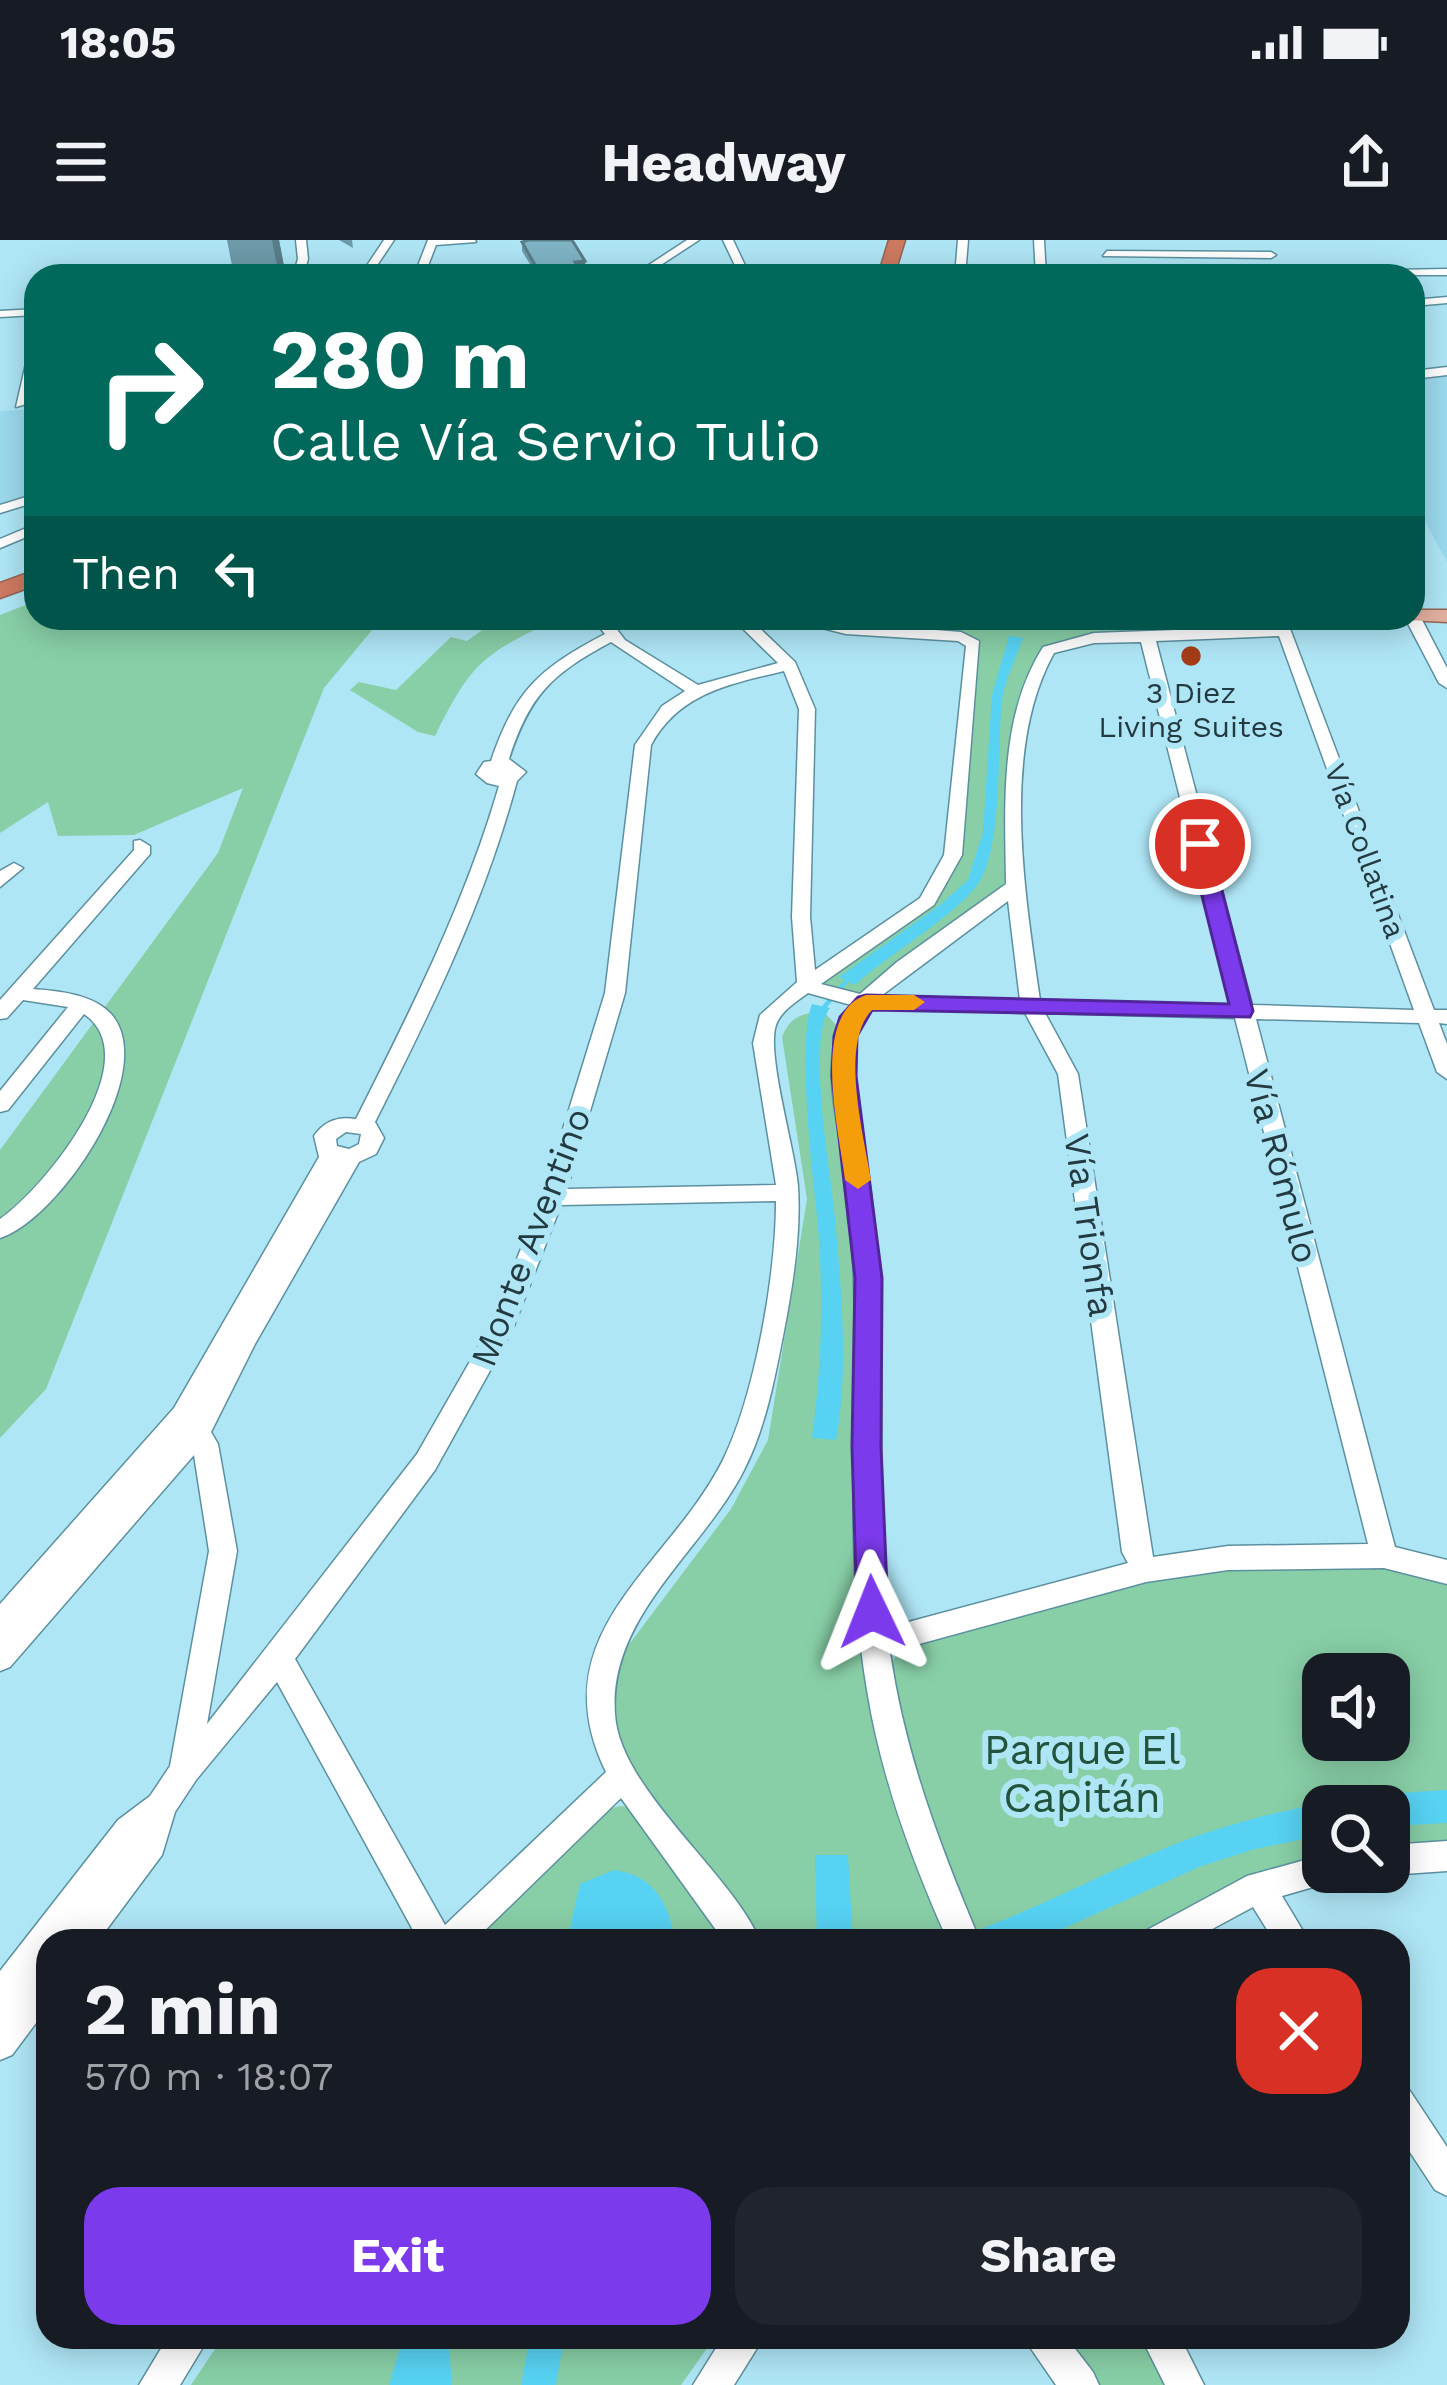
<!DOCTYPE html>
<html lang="en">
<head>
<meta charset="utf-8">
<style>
	:root { --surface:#171b24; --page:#20242c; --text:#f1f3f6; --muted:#9ea1a6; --accent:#7c3aed }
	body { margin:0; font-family:"Work Sans",sans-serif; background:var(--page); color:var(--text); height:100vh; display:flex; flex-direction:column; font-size:45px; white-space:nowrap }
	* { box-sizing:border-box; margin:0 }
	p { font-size:39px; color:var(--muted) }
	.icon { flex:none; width:66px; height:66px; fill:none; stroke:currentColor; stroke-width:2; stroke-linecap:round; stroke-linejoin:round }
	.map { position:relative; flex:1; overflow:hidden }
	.sheet { position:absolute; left:36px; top:1689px; width:1374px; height:420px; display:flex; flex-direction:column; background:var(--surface); border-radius:36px; box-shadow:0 6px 30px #0003 }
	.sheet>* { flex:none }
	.banner { position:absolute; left:24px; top:24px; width:1401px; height:366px; border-radius:36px; box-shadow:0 6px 30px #0003; background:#00695c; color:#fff; overflow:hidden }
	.fabs { position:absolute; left:1302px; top:1413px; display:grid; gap:24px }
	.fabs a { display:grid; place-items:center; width:108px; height:108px; border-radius:24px; background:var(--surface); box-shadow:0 6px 30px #0003; font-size:60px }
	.pin { position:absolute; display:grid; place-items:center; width:102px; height:102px; color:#fff; margin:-51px; border:6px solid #fff; border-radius:50%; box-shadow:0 3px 12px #0007 }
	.me { position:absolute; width:132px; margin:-66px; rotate:358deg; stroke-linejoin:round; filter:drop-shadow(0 0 9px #0008) }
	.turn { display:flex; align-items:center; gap:42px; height:252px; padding:0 48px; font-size:54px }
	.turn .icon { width:156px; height:156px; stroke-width:2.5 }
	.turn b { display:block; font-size:84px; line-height:102px }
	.then { display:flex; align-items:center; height:114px; padding:0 48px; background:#0003; gap:24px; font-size:45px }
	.round { display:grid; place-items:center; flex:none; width:126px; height:126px; border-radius:36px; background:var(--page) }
	.summary { display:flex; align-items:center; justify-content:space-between; height:204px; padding:0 48px }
	h1 { font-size:72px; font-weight:700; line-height:90px }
	.primary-button { display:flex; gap:24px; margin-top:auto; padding:24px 48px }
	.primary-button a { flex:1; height:138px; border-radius:36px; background:var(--accent); color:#fff; font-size:48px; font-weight:700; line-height:138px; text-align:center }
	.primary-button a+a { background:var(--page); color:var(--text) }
	.status { display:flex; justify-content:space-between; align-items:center; height:84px; padding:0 60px; background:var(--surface); direction:ltr }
	.status svg { height:33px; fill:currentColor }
	header { display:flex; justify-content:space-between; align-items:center; height:156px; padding:0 48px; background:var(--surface); font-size:54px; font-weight:700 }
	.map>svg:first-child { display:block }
</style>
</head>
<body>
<div class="status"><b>18:05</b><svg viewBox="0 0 49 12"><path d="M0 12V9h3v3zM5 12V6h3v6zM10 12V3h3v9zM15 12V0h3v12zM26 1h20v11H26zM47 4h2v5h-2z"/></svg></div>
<header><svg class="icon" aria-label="menu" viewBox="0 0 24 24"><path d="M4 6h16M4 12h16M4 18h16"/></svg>Headway<svg class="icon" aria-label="share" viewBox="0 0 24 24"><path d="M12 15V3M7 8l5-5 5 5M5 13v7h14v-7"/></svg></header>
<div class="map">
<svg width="1447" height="2145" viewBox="0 0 1447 2145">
	<rect width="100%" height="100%" fill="#afe6f6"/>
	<path fill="#9bdaed" d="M1447 134V322L1413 259V137Z
		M36 169V255L0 267V171Z"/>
	<path fill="#88cfa7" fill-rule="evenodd" d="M36 361V378H382L324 448 46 1149 0 1198V910L218 613 243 548 134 595 58 596 48 562 0 593V375Z
		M499 378H558C483 415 472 421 435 496L418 492 350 450 359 442 396 450 451 397 467 401Z
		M792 378H1287L1284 389 1094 398 1048 410 1022 485 1015 646 866 762 807 747 908 674 947 633 974 404 961 397Z
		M824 772 836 785V837L856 1061V1265L949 1701H759L634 1531 618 1500 612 1469 618 1419 731 1269 768 1200 807 959 782 797C790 776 803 773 824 772Z
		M1328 1325 1388 1329 1447 1343V1601L1389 1606V1566H1323V1614L1248 1635 1127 1701H973L926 1595 888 1428 899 1411 1149 1339 1230 1328ZM1323 1434H1389V1500H1323Z
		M620 1566 631 1567 728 1701H470L609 1569Z
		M223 2097H715L681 2145H191Z
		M1063 2097H1146L1170 2145H1098Z"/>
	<path fill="#57d2f3" d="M1009 396 1023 398C1016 418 1005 439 1002 460 997 506 1003 609 978 644 954 677 889 714 855 745L839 737 940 665 968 640 983 592 992 455Z
		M812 764 830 768C806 799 831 934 835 978 841 1048 849 1130 836 1200L812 1198C822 1125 824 1049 817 976 812 931 797 800 812 764Z
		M1447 1550V1583L1389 1586V1566H1323V1595L1255 1609 1199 1627 1036 1701H947C1024 1676 1094 1637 1168 1607 1254 1572 1354 1554 1447 1550Z
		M815 1615H848L853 1701H817Z
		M614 1630C655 1635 668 1664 676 1701H567L580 1644Z
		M403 2097H448L452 2145H389Z
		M530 2097H564L556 2145H521Z"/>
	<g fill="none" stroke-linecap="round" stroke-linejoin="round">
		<path stroke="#57d2f3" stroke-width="4.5" d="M819 773 850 737"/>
		<defs>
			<path id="minor" d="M296 0H306L308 19 303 36H293L298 19Z
				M384 0H394L370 36H360Z
				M428 0H475L476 2 436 5 424 36H414Z
				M687 0H699L644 36H632Z
				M723 0H733L750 36H740Z
				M958 0H968L965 36H955Z
				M1034 0H1044L1046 36H1036Z
				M1107 11 1271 12 1276 15 1271 18 1103 16Z
				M1134 28H1204L1209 31 1204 34 1130 33Z
				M1447 29V35H1275L1280 32Z
				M1447 57V63L1413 66V60Z
				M36 69V75L0 77V71Z
				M36 103V128L26 164 16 167 30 106Z
				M1447 127V135L1413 139V131Z
				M36 254V262L0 273V265Z
				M36 284V293L0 308V299Z
				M1413 373 1421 378 1447 428V448L1439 443 1405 378H1413Z
				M592 378H608L625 400 698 445 778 423 732 378H749L795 422 815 469 810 677 815 730 920 658 944 615 966 406 958 401 846 394 782 378 961 392 979 401 962 615 934 665 821 744 860 754 897 722 1006 644C1005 564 999 477 1043 407L1094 393 1289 386 1434 770H1447V784L1439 783 1447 804V839L1437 832 1419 783 1256 779 1395 1307 1447 1320V1344L1384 1328 1228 1330 1146 1342 890 1412C905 1515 940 1606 980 1701H948C912 1621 881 1537 867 1450 839 1285 866 1117 848 950 842 892 813 816 851 765L808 753C796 762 781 771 776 785 766 814 795 909 798 946 801 994 793 1044 784 1091 775 1137 766 1187 744 1230 704 1310 608 1376 615 1474 619 1549 732 1633 760 1701H724L621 1558 474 1701H419L277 1442 196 1540 175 1572 162 1615 98 1701H48V1767L12 1815 0 1820V1731L118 1580 150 1556 170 1526 209 1311 194 1215 10 1427 0 1431V1364L174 1168 319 917 314 896C324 881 338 876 356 879 411 770 465 663 499 546L487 543 476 534 484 522 491 521C515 450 540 428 605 394ZM1279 396 1414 770 1252 765 1156 401ZM611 402 685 451 662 466 635 505 605 753 542 957 488 1090 417 1214 207 1484 237 1311 218 1204 211 1192 255 1104 359 922 376 914 384 898 375 882C431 771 485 661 517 541L526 532 509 519C530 454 552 434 611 402ZM1141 402 1232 765 1040 760C1025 654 1000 510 1054 413L1094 403ZM784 431 799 469 792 677 797 742 760 775 753 803 776 945 567 949 625 753 651 505C679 453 730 444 784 431ZM1008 661 1020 760 881 756ZM869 768 1025 773 1058 834 1122 1312 1128 1323 886 1388C875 1241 889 1093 870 947 863 893 834 817 869 768ZM1045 773 1235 778 1368 1304 1228 1306 1153 1317 1078 834ZM346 892 361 894 359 904 349 909 337 906 336 899ZM776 961C776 1034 755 1155 723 1220 669 1328 538 1393 606 1532L445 1685 295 1419 435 1230 512 1091 561 965Z
				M140 600 150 606V614L33 749C58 751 94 754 112 775 159 832 59 979 0 998V979C44 949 150 819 84 774L8 870 0 872V851L68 767 23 760 7 778 0 779V760L134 610V601Z
				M14 623 23 628 0 647V631Z
				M1447 1601V1631L1389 1635 1381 1632H1389V1605Z
				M1323 1615V1632H1338L1334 1641 1282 1656 1309 1701H1274L1253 1667 1190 1701H1142L1147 1690 1247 1636Z
				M1398 1846 1410 1851 1447 1907V1956L1435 1950 1398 1894Z
				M168 2097H209L180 2145H139Z
				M723 2097H764L734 2145H693Z
				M1023 2097H1066L1093 2132 1099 2145H1056Z
				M1141 2097H1180L1204 2145H1165Z"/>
			<path id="major" d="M1413 370H1447V382L1406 380 1413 378Z"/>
			<path id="highway" d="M889 0H905L894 36H878Z
				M36 330V345L0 358V343Z"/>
		</defs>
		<use href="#minor" stroke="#5c909f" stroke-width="3"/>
		<use href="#major" stroke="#926455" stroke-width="3"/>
		<use href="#highway" stroke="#926455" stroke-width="3"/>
		<use href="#minor" fill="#fff" fill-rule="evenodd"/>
		<use href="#major" fill="#e1afa0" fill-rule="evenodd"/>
		<use href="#highway" fill="#cd7a60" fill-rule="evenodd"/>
	</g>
	<path fill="#6d9ba9" d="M227 0H279L284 26 281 36H234Z
		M339 0H352L353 8Z
		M522 2 586 31 578 32V36H537L522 11Z"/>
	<path fill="#597e89" d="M272 0H279L284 26 281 36H279Z
		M585 21 586 31 578 32V36H539V32Z"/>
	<path fill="#7fb4c4" stroke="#597e89" stroke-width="3" d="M528 0H572L585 21 575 22 578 28 539 32 522 2Z"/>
	<path fill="#7c3aed" stroke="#51269a" stroke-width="3" d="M1200 598 1210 604 1253 771 1250 777 872 770 857 796 856 836 882 1038 881 1207 888 1372 884 1382 872 1386 861 1382 857 1372 852 1207 855 1038 832 836 834 796 840 777 858 757 866 755 1229 764 1189 604Z"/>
	<path fill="#f59e0b" d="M866 755H914L925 762 914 770H872C839 804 864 896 871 940L858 949 845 940C840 895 809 774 866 755Z"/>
	<circle fill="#a43d18" stroke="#afe6f6" stroke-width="4.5" cx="1191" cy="416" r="12"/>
	<g text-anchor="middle" stroke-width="12" stroke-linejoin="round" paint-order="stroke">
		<g font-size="30" fill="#243a41" stroke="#afe6f6">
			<text x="1191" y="463">3 Diez<tspan x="1191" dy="34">Living Suites</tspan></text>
		</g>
		<g font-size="30" fill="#243a41" stroke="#afe6f6">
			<text transform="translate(1365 611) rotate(70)" y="10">Vía Collatina</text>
		</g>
		<g font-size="36" fill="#243a41" stroke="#afe6f6">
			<text transform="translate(1282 926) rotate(75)" y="13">Vía Rómulo</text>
			<text transform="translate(1090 985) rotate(82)" y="13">Vía Trionfa</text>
			<text transform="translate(530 997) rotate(-69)" y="13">Monte Aventino</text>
		</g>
		<g font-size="42" fill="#21543a" stroke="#afe6f6">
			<text x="1082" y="1524">Parque El<tspan x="1082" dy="48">Capitán</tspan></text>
		</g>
	</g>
</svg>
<div class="fabs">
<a><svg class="icon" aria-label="sound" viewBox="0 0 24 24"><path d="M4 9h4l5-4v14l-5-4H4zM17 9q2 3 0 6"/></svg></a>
<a><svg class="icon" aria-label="search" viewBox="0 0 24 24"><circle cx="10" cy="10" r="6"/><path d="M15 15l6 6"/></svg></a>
</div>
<div class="pin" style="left:1200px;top:604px;background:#d93025"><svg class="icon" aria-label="arrive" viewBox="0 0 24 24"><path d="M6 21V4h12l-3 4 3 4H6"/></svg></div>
<svg class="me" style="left:872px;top:1372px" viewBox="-20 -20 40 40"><path d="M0-17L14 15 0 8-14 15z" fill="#7c3aed" stroke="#fff" stroke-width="4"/></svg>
<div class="banner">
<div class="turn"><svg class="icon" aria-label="right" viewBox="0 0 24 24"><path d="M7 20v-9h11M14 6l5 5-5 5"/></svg><div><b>280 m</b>Calle Vía Servio Tulio</div></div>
<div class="then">Then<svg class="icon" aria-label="left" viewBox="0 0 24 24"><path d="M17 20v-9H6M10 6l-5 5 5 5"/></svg></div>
</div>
<section class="sheet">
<div class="summary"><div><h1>2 min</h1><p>570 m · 18:07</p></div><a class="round" style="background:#d93025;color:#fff"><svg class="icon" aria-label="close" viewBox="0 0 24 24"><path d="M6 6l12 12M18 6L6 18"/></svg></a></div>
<div class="primary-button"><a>Exit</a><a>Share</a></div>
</section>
</div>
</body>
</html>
